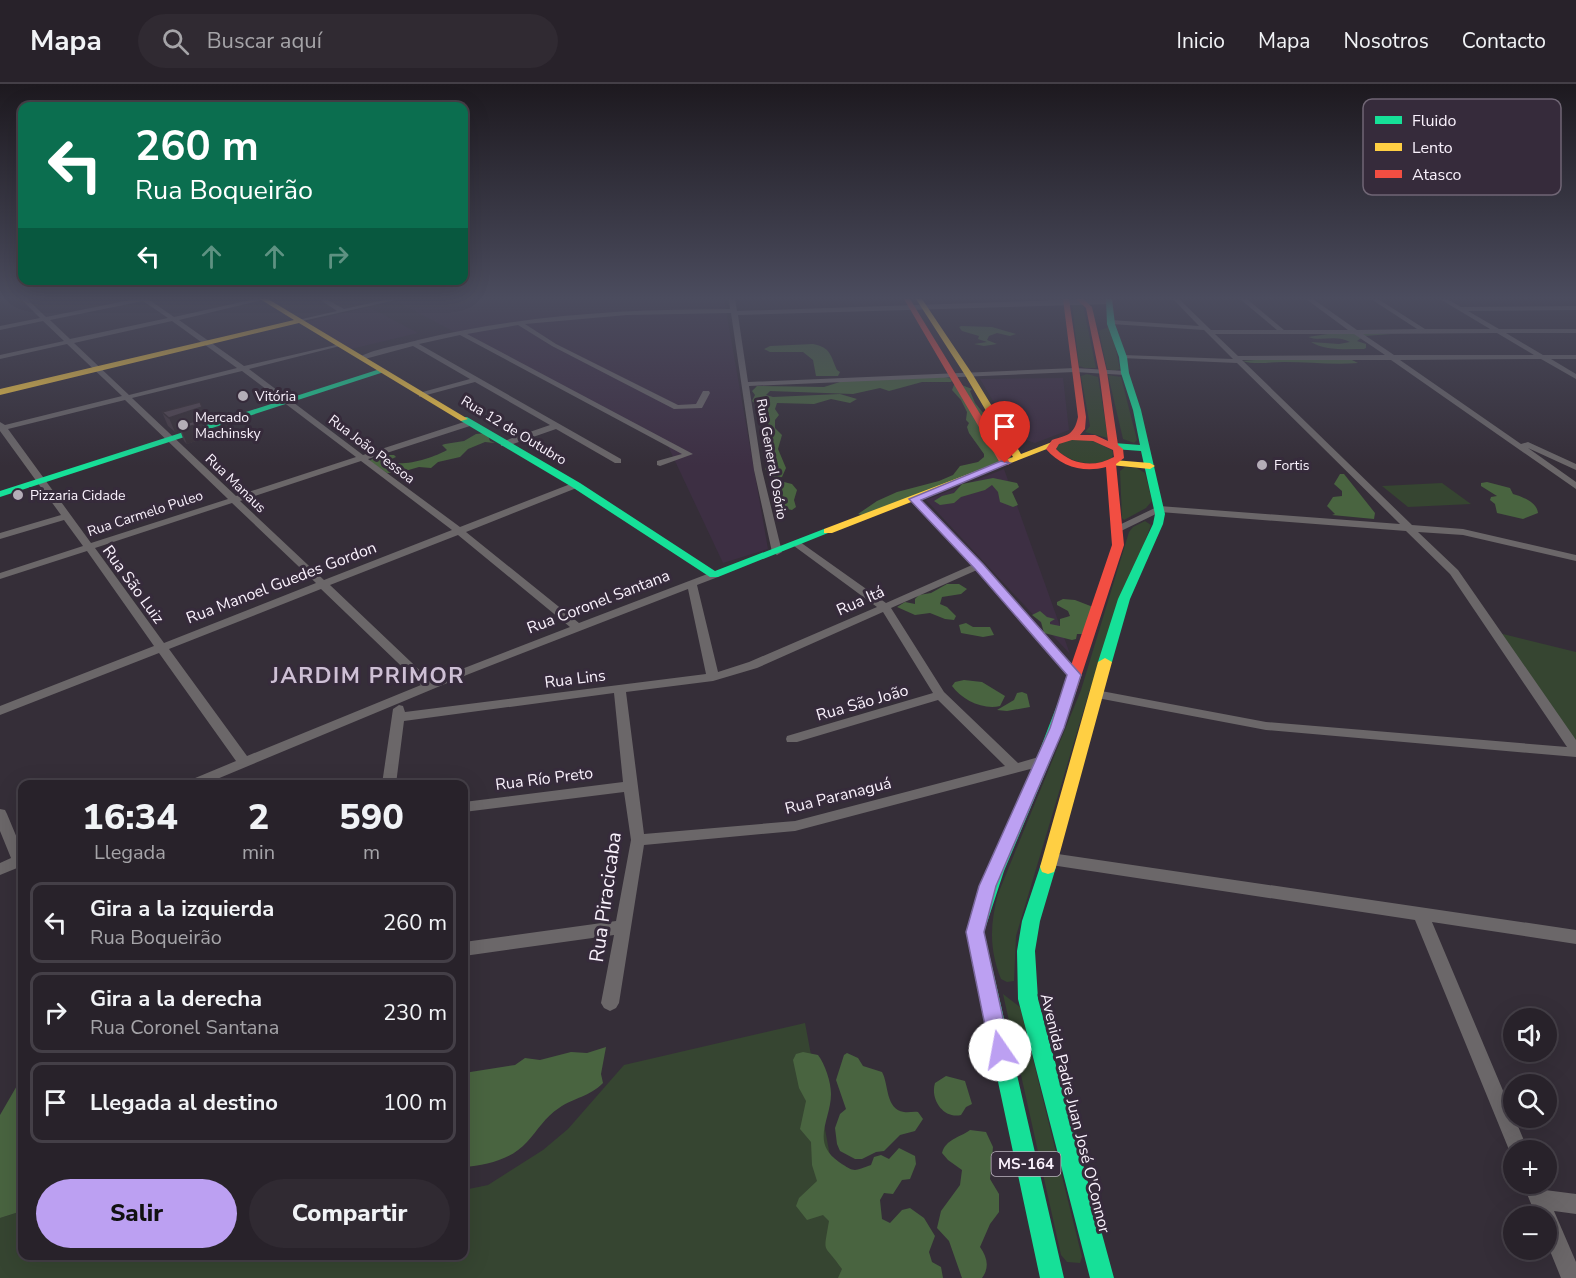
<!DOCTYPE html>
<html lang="es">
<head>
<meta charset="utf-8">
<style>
	:root { --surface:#28222a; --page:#302a32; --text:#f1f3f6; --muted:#a5a4a8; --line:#443f47; --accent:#bca0f2 }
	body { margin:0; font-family:"Nunito Sans",sans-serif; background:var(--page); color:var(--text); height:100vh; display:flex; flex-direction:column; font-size:22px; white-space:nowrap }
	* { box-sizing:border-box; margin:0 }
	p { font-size:20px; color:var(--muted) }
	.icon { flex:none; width:33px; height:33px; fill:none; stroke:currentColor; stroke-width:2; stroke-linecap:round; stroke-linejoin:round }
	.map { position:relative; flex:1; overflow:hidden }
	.sheet { position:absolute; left:18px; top:696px; width:450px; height:480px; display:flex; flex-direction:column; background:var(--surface); border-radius:12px; box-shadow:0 6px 24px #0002,0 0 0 2px var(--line) }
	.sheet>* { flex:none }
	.top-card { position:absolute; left:18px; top:18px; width:450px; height:183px; border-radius:12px; box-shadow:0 6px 24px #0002,0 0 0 2px var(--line); background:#0b6e4f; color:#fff; overflow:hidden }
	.tools { position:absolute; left:1503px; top:924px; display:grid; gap:12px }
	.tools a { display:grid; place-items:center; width:54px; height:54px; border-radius:50%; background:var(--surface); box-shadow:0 6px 24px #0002,0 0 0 2px var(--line); font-size:30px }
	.pin { position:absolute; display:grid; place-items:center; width:51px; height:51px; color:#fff; margin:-62px -26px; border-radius:50% 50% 50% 0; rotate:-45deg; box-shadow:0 0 6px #0007 }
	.pin .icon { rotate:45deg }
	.me { position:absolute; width:66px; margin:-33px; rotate:348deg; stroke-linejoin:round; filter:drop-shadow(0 0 4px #0008) }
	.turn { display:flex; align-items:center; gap:21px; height:126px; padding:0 18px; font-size:27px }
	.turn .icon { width:78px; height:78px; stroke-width:2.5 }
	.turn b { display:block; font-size:42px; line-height:51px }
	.lanes { display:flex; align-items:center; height:57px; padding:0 18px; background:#0003; justify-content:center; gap:30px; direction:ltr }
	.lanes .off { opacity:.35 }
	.eta { display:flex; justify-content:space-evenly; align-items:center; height:102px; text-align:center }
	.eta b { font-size:36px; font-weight:800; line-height:42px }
	.button { display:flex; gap:12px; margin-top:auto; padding:12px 18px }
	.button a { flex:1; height:69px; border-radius:36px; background:var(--accent); color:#111; font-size:24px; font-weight:800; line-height:69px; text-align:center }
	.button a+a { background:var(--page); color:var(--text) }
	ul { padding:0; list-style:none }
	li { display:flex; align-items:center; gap:18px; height:81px; margin:0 12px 9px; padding:0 6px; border:3px solid var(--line); border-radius:12px }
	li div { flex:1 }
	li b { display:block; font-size:22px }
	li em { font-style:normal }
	header { display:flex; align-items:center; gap:36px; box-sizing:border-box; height:84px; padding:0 30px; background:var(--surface); border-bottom:2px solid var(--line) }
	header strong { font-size:28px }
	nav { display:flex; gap:33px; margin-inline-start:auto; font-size:21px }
	.search { width:420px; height:54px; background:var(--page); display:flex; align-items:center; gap:15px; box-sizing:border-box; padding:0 21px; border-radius:33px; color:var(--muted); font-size:22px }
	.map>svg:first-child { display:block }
</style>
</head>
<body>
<header>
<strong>Mapa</strong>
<div class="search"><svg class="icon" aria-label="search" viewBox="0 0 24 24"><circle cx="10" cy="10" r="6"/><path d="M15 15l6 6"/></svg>Buscar aquí</div>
<nav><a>Inicio</a><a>Mapa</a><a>Nosotros</a><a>Contacto</a></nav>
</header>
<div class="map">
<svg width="1576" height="1194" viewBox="0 0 1576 1194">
	<rect width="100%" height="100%" fill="#352e38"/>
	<path fill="#3d2f43" d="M392 215H724L768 465 723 479 667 360Z
		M369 223 418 249 351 265 306 238Z
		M1063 294 1069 346 1035 359 1014 352 980 295Z
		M1004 385 1070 570 926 416Z"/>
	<path fill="#364531" d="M1072 219 1083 221 1096 284H1085L1079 282Z
		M1108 243 1111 244 1120 285 1115 287 1107 285 1099 247Z
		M1087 290 1098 293 1108 354 1085 348 1090 342 1081 292Z
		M1108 291 1121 293 1137 356 1134 359 1123 355Z
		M1065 356H1091L1112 366 1113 370 1112 374C1094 384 1071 379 1057 366V362Z
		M1125 383 1137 384 1145 389 1152 417 1146 424 1124 436 1122 434 1120 387Z
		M1442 399 1471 420 1408 423 1382 402Z
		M1145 437 1151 441 1089 608 1016 852 1014 897 1007 898 1001 895C989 865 990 840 998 810L1081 606 1129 448 1133 443Z
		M1499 549 1576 568V658Z
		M1003 910 1020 923 1082 1173 1080 1179 1067 1178 1061 1171Z
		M805 939 853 1194H0V1134L22 1127V1172H464V1106L488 1101 543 1066 568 1045 624 981Z"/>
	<path fill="#496440" d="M961 242 992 243 1016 250 1010 252 997 249 989 252 987 256 997 260 984 262 974 260 987 258 978 255 979 252 962 247 959 243Z
		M1334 249 1392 250 1364 252 1357 257 1366 260V264L1364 265C1347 265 1325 267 1311 258L1339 260 1350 258C1336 250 1321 258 1308 253Z
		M813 260C831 263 831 273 837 286L840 288 838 292H816L813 276 803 268H770L764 265 770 262Z
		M1280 274 1352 276 1358 279C1333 281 1309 278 1284 278 1269 278 1256 281 1242 277Z
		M944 293 953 295 951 298H922L889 307 880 304 853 310 770 307 766 311 773 313 840 310 857 315 850 319 831 315 814 320 777 319 775 325 779 331 775 336V344L782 351 778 365 786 384 782 393C774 395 769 391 765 385L770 376 766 365 768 361 762 356 764 345 759 337 760 332 757 329 758 322 752 317 755 311 752 307 757 302 824 303 843 297Z
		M959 300 972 305 970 307 975 319 994 342 992 350 1011 372V375L865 432 858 430 877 417 897 408 939 397 953 391 960 382 978 378 984 373V370L969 349 967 343 969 339 966 336 967 328 961 316 952 306 954 301Z
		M487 349 490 357 495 359 485 358 468 365 460 373 438 378 431 384 419 383 398 389H387L369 377 379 371H394L396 373 387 377C401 384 433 374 447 366L442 361 445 360 464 357 476 350Z
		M1340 390H1344L1375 429 1374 435 1332 431 1335 430 1327 422 1333 413 1342 412V407L1334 400Z
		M993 394 1017 399 1019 403 1012 408 1018 421 1013 423 1000 418 998 408 992 401 985 406 961 413 954 419 940 421 934 417 942 412 954 409 962 400Z
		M780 397 792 400 797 406 794 416 796 423 792 426 787 425 779 427 776 423 778 410 775 399Z
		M1487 398 1510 404 1513 410C1523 413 1537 418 1538 429L1523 435 1497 429 1495 420 1490 416 1491 413 1497 412 1481 402V399Z
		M947 500H959L967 505 961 510 942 513 940 520 947 523 956 532 954 536 945 535 930 529 915 531 897 523 905 518 915 520V515L919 511 931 509Z
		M1063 515 1075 516 1093 523 1082 550H1077L1076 555 1072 556 1044 549 1041 538 1032 531 1040 527 1047 533 1055 535 1050 538V540L1060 542V535L1070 532 1068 527 1057 521V518Z
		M966 539 973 543H990L994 551 983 553 961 549 959 541Z
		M964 596 982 598 1005 612 1000 622C983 626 962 616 952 602L955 598Z
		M1022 608 1027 610 1030 623 1007 627 997 626 1014 616 1017 609Z
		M606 963 601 990 603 999C589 1013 575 1013 559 1024 545 1033 538 1046 527 1058 511 1076 486 1081 464 1083V989L515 981 525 974 540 976 571 968 587 969Z
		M803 968 818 971C825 980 831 998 831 1010 831 1036 810 1058 839 1078 855 1089 854 1087 871 1081L874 1073 881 1071 889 1075 899 1064 915 1072 916 1080 910 1095 902 1096 893 1110 884 1109 880 1116 882 1135 890 1139 902 1126 910 1124 924 1134 935 1152 929 1168 932 1178 941 1183 943 1194H838L842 1185C823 1157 823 1173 829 1137L823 1131 807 1136 796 1122 799 1114 817 1097 812 1081 811 1058 800 1045 806 1017 799 1004 793 976 796 970Z
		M847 969 858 974 863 982 882 988C889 1000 885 1025 904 1028 909 1029 913 1027 918 1028L923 1035 915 1047 900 1051 884 1067 876 1068 862 1075H855L840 1067 837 1060 835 1044 840 1030 846 1025 836 996 844 971Z
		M946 992 965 997 972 1020 966 1023 961 1031C943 1035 930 1015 935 999Z
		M22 993V1127L0 1134V1031Z
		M970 1046 986 1048 993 1063 990 1095 999 1110V1128L990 1140 980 1163C987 1173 990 1183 982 1194H962L949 1157 937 1144 941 1127 960 1101 962 1086 948 1076 942 1069C946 1055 959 1054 970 1046Z"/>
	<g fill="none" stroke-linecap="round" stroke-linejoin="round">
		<path fill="#6b6769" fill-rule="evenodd" d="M21 215H27L46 233 135 215H148L174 233 255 215H266L179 236 244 282 340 260V262L249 285 363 371 467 337H473V341L368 375 460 443 573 399H579V403L466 448 579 539 710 489H718L719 491 718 493 697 501 718 588 749 578 877 523 794 462V458H800L886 519 972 481 909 415 914 412 917 413 983 480 1080 591 1074 595 1070 594 977 486 891 524 944 608 1018 679 1042 672 1047 674 1049 677 1047 680 1042 682 795 747 644 761 619 919 616 924 610 927 604 924 601 919 614 851 464 872V858L616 837 631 756 624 708 464 728V718L623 698 614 609 404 637 396 700H382L393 625 399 621 403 622 405 628 706 590 688 505 469 590 205 700H186L188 697 236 677 159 569 0 631V622L154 562 87 467 0 495V489L83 462 64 436 0 455V449L61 431 0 347V338L5 341 122 312 67 260 0 275V271L64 257 43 237 0 246V242L40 234ZM143 217 168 234 70 255 50 236ZM172 237 237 284 129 311 74 259ZM242 287 356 373 236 412 132 314ZM125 316 228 415 91 459 8 345ZM361 377 452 446 324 496 240 417ZM232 419 316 499 164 559 95 464ZM458 451 570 543 431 597 330 501ZM321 505 421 601 247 672 169 565ZM883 528 933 609 787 652 786 655 787 658H797L938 616 1005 682 795 737 644 750 626 608 713 597 757 584Z
			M319 215H326L344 225 389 215H400L298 238V236L337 227Z
			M729 215H735L737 227 1059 216H1110L1113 218 1110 220 738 231 748 298 1075 284 1125 287 1129 289 1125 291 1075 288 749 302 762 386 782 468 777 471 772 468 754 386 731 229 627 231 525 240 556 260 678 321 696 320 703 307H709L710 309 702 324 674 325 552 262 518 241 467 250 693 370 660 382 657 381V377L682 370 460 251 419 260 621 375V379H615L556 345 507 362H501V358L550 341 475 298 419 313V309L470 295 413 262 361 276 358 274C372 265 401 261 418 256 520 231 626 225 730 225Z
			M1173 215H1179L1211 246H1277L1240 215H1247L1284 246H1348L1306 215H1313L1357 246 1417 245 1371 215H1378L1425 245H1490L1440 215H1447L1461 223 1576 222V226L1468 227 1499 245H1576V249H1506L1543 271H1576V275H1551L1576 290V295L1541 275 1400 276 1521 360 1528 358 1576 380V386L1528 364 1576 398V405L1391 276H1242L1412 441 1463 445 1576 471V477L1463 451 1418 448 1458 486 1576 656V673L1266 646 1092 613 1090 610 1096 606 1266 638 1567 663 1450 490 1406 447 1160 428 1121 447H1115V443L1159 422 1400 440 1237 279 1121 274V272L1123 271 1233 275 1204 246 1111 240 1108 238 1111 236 1199 242ZM1497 249 1534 271H1394L1363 250ZM1215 250H1354L1385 271 1238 272Z
			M0 725 5 726 7 730 22 766V782L0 791V779L11 774 0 747Z
			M1051 769 1576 846V860L1432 838 1528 1066H1514L1512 1073 1415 836 1051 781 1046 779 1044 775 1046 771Z
			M1523 1100H1543L1545 1106 1576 1110V1130L1554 1127 1576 1178V1194H1561L1546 1157V1132H1536Z"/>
		<path fill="#16e098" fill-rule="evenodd" d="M1106 215H1112L1115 240 1127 273 1129 289 1141 326 1165 430 1163 440 1130 515 1112 578 1105 582 1098 578 1118 515 1153 440 1155 430 1141 367 1114 365 1109 362 1114 359 1140 361 1133 326 1121 289 1119 273 1107 240Z
			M380 285 387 287 0 413V407Z
			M461 333H467L580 399 715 487 824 445H832L833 447 718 493H710L572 403 461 337Z
			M1069 604 1076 608 1054 668 1004 787 984 848 1064 1194H1040L966 848 988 787 1039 668 1062 608Z
			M1048 776 1054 778 1056 783 1040 837 1035 867 1038 915 1114 1194H1090L1018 915 1017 867 1022 837 1040 783 1042 778Z"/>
		<path fill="#ffcf43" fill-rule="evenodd" d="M260 215H268L468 335 461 337 299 239 0 311V305L294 236Z
			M916 215H922L973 291 1021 370 1052 358 1057 361 832 449H824V445L1013 373 965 291Z
			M1114 376 1150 379 1155 382 1150 385 1111 381V377Z
			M1105 574 1112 578 1056 783 1054 788 1048 790 1042 788 1040 783 1098 578Z"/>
		<path fill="#f24e42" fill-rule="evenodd" d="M904 215H910L1010 379 1008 381 1000 379Z
			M1063 215H1069L1086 333 1085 345 1080 351H1095L1108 357 1099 288 1086 224 1076 215H1083L1092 223 1107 288 1118 361 1123 365 1124 374 1116 380 1124 461 1076 608 1069 612 1062 608 1112 461 1106 383C1084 389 1061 383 1046 365L1052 356C1068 351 1074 351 1078 333ZM1072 356 1093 357 1113 366 1114 373C1094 384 1072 381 1056 365L1059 360Z"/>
	</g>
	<path fill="#453b45" d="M162 328 206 331 207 337 202 339 208 353 187 360 184 357 180 346 175 348 168 342Z"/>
	<path fill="#383038" d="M200 318 207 337 202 339 208 353 187 360 181 345 178 342 180 346 175 348 169 334Z"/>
	<path fill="#504550" stroke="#383038" stroke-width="1.5" d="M200 318 202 323 169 334 162 328Z
		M198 336 202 339 181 345 178 342Z"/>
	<linearGradient id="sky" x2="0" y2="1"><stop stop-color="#1d191f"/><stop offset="0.56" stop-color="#4b4c5e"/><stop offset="1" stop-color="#4b4c5e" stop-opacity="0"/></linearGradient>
	<rect width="1576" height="382" fill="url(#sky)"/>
	<path fill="#bca0f2" stroke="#7a689d" stroke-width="1.5" d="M1001 377 1010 379 921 416 983 480 1081 591 1064 644 996 802 984 848 1010 966 1007 973 1000 976 993 973 990 966 966 848 979 802 1050 644 1067 591 975 485 909 415Z"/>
	<g fill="#b4adb7" stroke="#362b3b" stroke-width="2">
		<circle cx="243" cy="312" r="6"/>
		<circle cx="183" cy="341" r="6"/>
		<circle cx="1262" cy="381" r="6"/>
		<circle cx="18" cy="411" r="6"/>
	</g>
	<g text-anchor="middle" stroke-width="6" stroke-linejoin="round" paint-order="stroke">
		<g font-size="14" fill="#f9f1fc" stroke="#362b3b" text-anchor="start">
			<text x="255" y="317">Vitória</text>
			<text x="195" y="338">Mercado<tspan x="195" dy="16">Machinsky</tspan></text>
			<text x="1274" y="386">Fortis</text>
			<text x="30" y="416">Pizzaria Cidade</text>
		</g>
		<g font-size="14" fill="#f9f1fc" stroke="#362b3b">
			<text transform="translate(514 346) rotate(31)" y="5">Rua 12 de Outubro</text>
			<text transform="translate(372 365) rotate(37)" y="5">Rua João Pessoa</text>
			<text transform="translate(772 375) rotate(80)" y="5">Rua General Osório</text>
			<text transform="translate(236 399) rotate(44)" y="5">Rua Manaus</text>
			<text transform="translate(145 429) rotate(-18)" y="5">Rua Carmelo Puleo</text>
		</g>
		<rect fill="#362b3b" stroke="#beb6c2" stroke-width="1.5" x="991.5" y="1068" width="69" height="24" rx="4.5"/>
		<g font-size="15" font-weight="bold" fill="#f9f1fc">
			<text x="1026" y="1085">MS-164</text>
		</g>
		<g font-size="16" fill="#f9f1fc" stroke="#362b3b">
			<text transform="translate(281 498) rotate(-21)" y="6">Rua Manoel Guedes Gordon</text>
			<text transform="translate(134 500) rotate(54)" y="6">Rua São Luiz</text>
			<text transform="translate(860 516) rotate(-24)" y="6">Rua Itá</text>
			<text transform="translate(598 517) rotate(-21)" y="6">Rua Coronel Santana</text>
			<text transform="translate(575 594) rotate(-7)" y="6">Rua Lins</text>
			<text transform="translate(862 618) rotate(-16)" y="6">Rua São João</text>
			<text transform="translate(544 694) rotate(-7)" y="6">Rua Río Preto</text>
			<text transform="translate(838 711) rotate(-14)" y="6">Rua Paranaguá</text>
			<text transform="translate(1076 1029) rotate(76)" y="6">Avenida Padre Juan José O'Connor</text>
		</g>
		<g font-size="20" fill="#f9f1fc" stroke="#362b3b">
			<text transform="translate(605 813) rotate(-82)" y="7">Rua Piracicaba</text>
		</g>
		<g font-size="22" font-weight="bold" letter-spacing="1.5" fill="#cec0d5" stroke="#362b3b">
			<text x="368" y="599">JARDIM PRIMOR</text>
		</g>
	</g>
	<rect x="1363" y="15" width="198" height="96" rx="9" fill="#362b3b" stroke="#706675" stroke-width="1.5"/>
	<rect x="1375" y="32" width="27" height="8" fill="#16e098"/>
	<rect x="1375" y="59" width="27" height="8" fill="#ffcf43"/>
	<rect x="1375" y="86" width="27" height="8" fill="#f24e42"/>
	<g font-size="16" fill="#f9f1fc">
		<text x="1412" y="42">Fluido</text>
		<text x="1412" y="69">Lento</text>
		<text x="1412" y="96">Atasco</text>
	</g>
</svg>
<div class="tools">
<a><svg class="icon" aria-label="sound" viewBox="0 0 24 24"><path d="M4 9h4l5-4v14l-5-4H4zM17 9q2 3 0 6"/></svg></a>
<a><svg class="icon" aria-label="search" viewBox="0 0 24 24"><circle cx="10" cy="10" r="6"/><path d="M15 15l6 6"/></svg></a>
<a>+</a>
<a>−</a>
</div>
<div class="pin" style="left:1005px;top:379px;background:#d93025"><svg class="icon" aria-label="arrive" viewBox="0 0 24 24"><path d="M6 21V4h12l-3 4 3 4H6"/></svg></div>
<svg class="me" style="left:1000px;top:966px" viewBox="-20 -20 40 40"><circle r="19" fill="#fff"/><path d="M0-13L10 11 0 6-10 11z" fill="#bca0f2"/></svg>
<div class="top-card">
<div class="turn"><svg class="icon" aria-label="left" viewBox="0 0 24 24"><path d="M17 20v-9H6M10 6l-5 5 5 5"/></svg><div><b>260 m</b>Rua Boqueirão</div></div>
<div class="lanes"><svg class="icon" aria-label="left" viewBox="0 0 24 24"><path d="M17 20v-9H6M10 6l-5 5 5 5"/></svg><svg class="icon off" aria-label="ahead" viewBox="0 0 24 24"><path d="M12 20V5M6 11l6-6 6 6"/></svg><svg class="icon off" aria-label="ahead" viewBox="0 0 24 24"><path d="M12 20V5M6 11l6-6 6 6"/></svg><svg class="icon off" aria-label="right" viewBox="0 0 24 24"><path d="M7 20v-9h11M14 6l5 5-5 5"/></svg></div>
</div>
<section class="sheet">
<div class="eta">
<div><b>16:34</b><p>Llegada</p></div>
<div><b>2</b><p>min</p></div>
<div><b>590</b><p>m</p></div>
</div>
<ul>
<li><svg class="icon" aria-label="left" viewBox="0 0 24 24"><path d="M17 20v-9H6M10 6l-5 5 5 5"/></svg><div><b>Gira a la izquierda</b><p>Rua Boqueirão</p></div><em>260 m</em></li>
<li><svg class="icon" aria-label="right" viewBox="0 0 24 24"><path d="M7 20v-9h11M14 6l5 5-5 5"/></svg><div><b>Gira a la derecha</b><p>Rua Coronel Santana</p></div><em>230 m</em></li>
<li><svg class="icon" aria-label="arrive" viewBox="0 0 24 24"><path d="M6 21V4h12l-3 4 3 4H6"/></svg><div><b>Llegada al destino</b></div><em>100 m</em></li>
</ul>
<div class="button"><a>Salir</a><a>Compartir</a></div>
</section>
</div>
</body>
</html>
